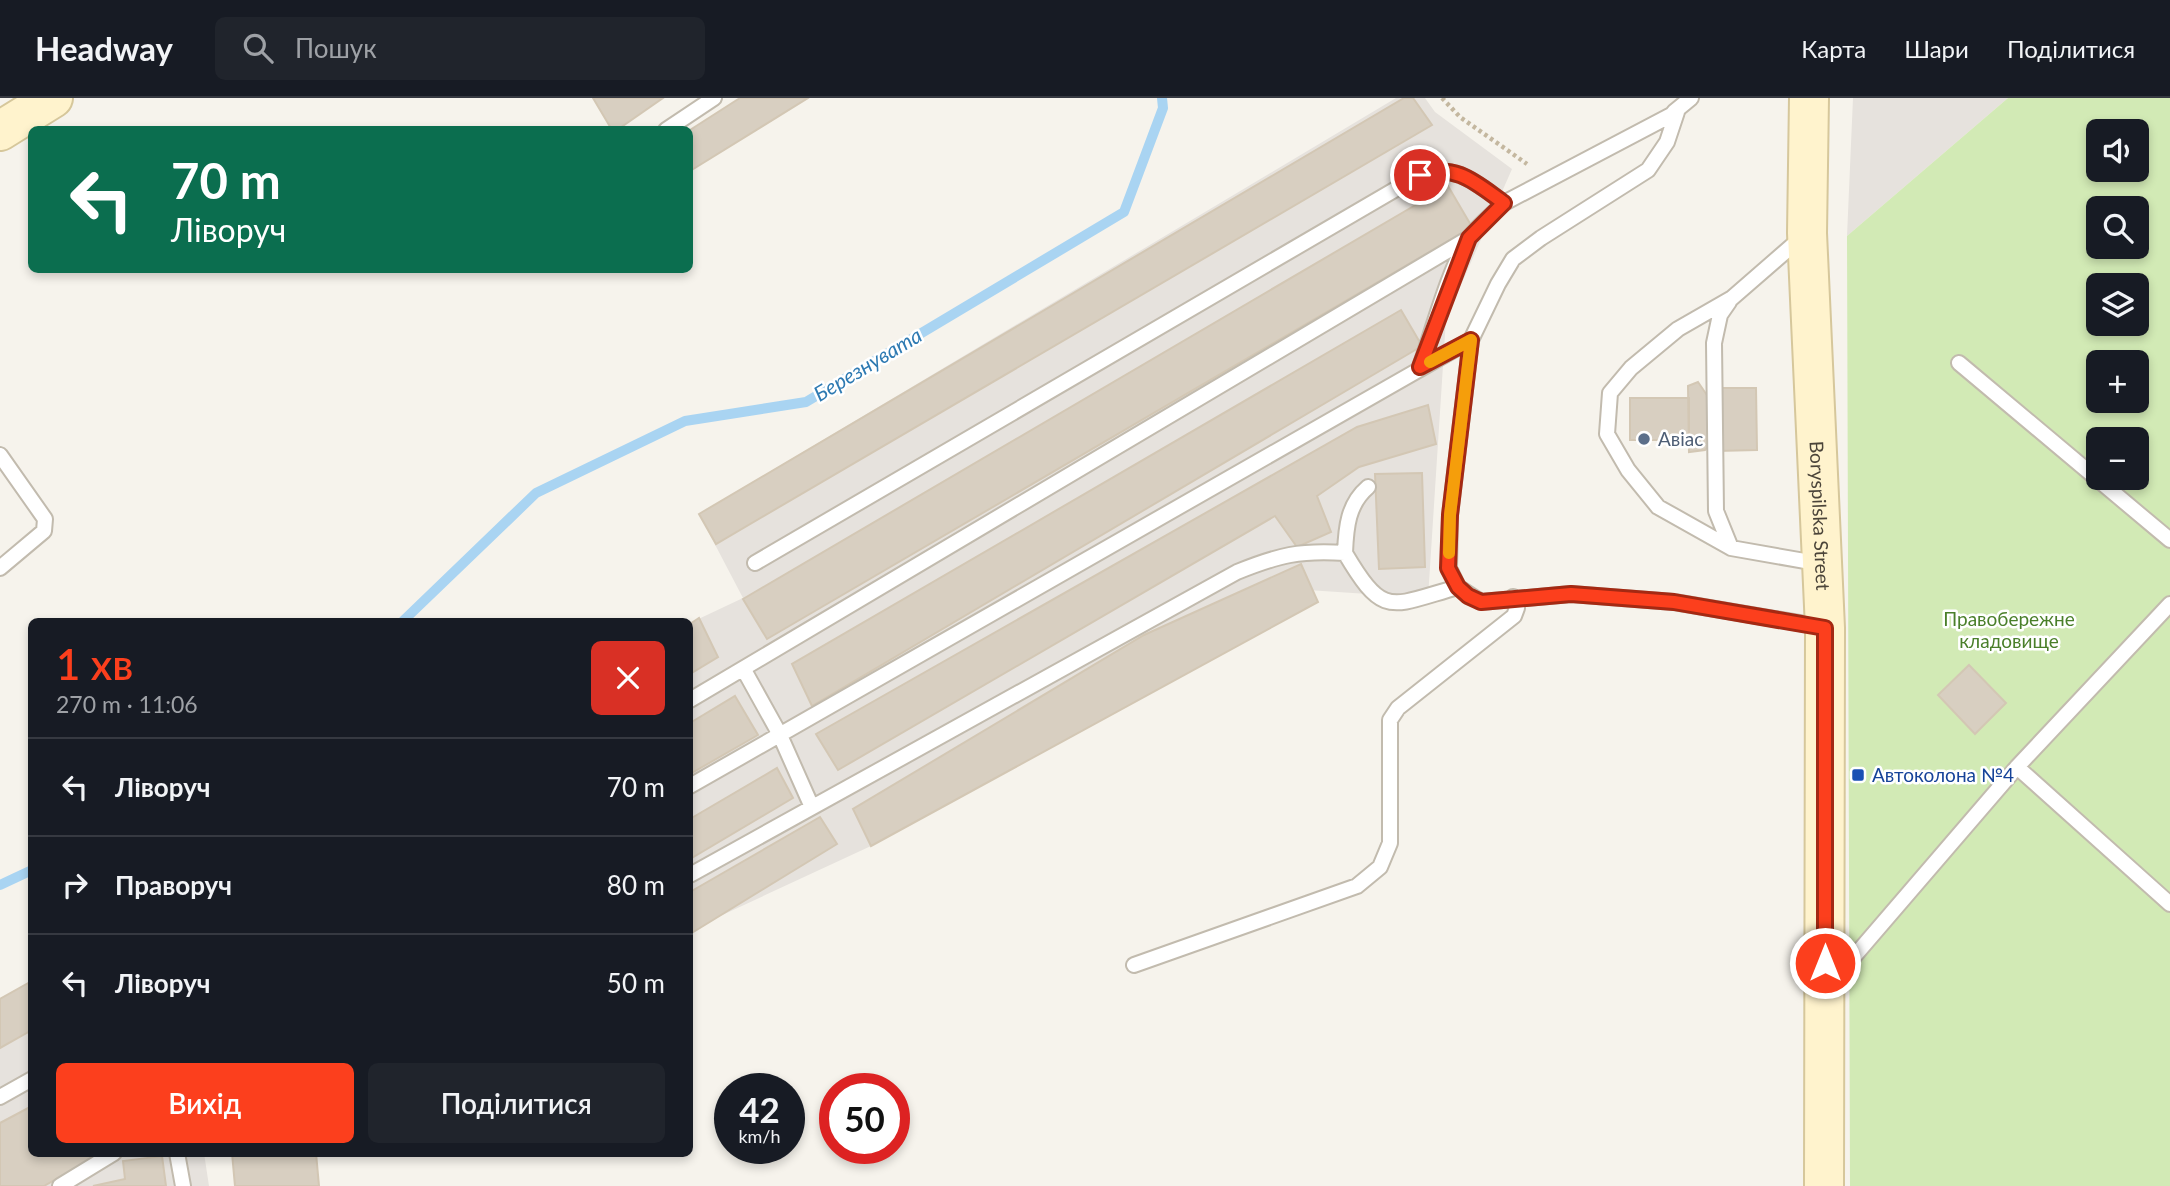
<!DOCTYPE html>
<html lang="uk">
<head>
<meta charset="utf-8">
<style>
	:root { --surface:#171b24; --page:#20242c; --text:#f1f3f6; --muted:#9ea1a6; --line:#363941; --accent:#fc3f1d }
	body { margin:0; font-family:Lato,sans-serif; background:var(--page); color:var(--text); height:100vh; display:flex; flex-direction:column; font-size:26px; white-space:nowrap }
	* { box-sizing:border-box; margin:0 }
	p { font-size:23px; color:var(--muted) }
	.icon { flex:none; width:38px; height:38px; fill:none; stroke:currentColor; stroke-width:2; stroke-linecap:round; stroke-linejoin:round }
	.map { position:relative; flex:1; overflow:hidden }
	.drawer { position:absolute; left:28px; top:520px; width:665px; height:539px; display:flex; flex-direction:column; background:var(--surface); border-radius:10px; box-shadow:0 4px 10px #0003 }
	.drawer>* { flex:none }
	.guide { position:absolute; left:28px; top:28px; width:665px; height:147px; border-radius:10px; box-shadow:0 4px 10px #0003; background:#0b6e4f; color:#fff; overflow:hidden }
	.buttons { position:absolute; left:2086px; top:21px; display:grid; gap:14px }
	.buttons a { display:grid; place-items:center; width:63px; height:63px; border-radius:10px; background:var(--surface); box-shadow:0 4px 10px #0003; font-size:35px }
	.speed { position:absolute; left:714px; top:975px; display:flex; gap:14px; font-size:35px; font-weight:700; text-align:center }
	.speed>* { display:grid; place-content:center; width:91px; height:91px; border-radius:50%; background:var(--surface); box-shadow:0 4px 10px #0003; line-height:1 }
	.speed small { font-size:18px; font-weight:400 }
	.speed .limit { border:10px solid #d22; background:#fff; color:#111 }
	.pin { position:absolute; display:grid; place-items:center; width:60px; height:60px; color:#fff; margin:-30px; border:4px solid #fff; border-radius:50%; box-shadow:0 2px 7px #0007 }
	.me { position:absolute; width:77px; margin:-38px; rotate:0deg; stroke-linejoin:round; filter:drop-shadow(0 0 5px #0008) }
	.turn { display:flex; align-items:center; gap:24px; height:147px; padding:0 28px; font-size:32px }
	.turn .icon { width:91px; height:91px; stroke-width:2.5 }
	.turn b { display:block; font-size:49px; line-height:60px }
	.round { display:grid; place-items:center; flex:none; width:74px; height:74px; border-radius:10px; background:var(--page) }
	.summary { display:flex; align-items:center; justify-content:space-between; height:119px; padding:0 28px }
	h1 { font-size:42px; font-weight:600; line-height:52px; color:var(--accent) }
	.primary-button { display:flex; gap:14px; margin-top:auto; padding:14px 28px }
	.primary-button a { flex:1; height:80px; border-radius:10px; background:var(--accent); color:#fff; font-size:28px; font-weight:600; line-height:80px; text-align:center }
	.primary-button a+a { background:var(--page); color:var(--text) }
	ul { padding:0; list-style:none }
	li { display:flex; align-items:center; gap:21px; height:98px; padding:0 28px; border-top:2px solid var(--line) }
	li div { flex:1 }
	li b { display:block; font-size:26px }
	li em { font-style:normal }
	header { display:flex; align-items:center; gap:42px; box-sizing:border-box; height:98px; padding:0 35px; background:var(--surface); border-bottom:2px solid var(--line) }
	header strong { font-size:33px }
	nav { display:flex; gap:38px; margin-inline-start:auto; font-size:24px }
	.search { width:490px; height:63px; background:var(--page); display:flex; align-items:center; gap:18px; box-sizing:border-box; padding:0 24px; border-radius:10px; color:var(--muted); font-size:26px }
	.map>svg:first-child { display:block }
</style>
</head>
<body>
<header>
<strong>Headway</strong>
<div class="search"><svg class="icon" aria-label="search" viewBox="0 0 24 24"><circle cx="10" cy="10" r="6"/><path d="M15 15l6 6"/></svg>Пошук</div>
<nav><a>Карта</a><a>Шари</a><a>Поділитися</a></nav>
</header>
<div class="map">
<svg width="2170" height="1088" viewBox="0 0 2170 1088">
	<rect width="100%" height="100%" fill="#f6f3ec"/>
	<path fill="#e6e2dd" d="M1396 0H1425L1435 14 1512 71 1446 221 1428 500 1262 489 871 748 690 832V525L743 500 699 416Z
		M1853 0H2008L1847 138Z
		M31 893 32 1055H204L209 1088H0V910Z"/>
	<path fill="#d2eab5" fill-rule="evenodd" d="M2008 0H2170V1088H1850L1847 138ZM2098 33H2137V72H2098ZM2098 110H2137V149H2098ZM2098 187H2137V226H2098ZM2098 264H2137V303H2098ZM2098 341H2137V380H2098Z"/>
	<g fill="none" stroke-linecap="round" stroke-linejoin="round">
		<path stroke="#a9d4f2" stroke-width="10" d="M403 523 536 395 685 323 806 304 1124 114 1163 10 1162 0
			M0 787 32 772"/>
	</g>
	<path fill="#d8cfc1" stroke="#d3c7b4" stroke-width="2" d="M593 0H663L617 32H612Z
		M740 0H808L690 73V32Z
		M1404 0H1413L1432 27 716 446 699 416Z
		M1448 88 1472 129 767 541 743 501Z
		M1401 212 1422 248 812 608 792 566Z
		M1698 284 1713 306V343L1705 352 1689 354 1688 288Z
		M1716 290H1756L1757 352 1717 353Z
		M1630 300H1689V342H1630Z
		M1428 307 1436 346 1359 369 1317 398 1331 434 1297 449 1275 418 838 672 816 636 1357 329Z
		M1422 375 1425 469 1379 471 1375 376Z
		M1301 466 1318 504 871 748 853 711 1144 537Z
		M699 520 718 559 690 576V526Z
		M1969 567 2006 605 1975 636 1938 597Z
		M735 598 758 637 690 676V625Z
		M777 670 793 700 690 761V721Z
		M820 719 837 746 690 836V794Z
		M32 883V932L0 950V901Z
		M32 1008V1055H101L44 1088H0V1025Z
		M232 1055H316L319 1088H235Z
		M162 1058 166 1088H93L125 1081 123 1063Z"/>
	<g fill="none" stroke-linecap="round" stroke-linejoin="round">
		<defs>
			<path id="lane" d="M1691 0 1674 14H1677L1667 44 1648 72 1541 140 1513 161 1498 186 1471 242 1450 417 1449 470 1458 489 1481 504 1571 496 1674 504 1823 529
				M666 32 714 0
				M1801 140 1732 200 1678 231 1631 270 1610 295 1607 336 1628 372 1658 409 1731 450 1822 466
				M1729 204 1720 217 1714 245 1716 413 1731 450
				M1959 265 2170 442
				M1420 269C1432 235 1450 168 1469 140 1479 127 1493 116 1504 105L1677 14
				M0 357 45 421 44 433 0 470
				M1345 455C1384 521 1390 508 1458 489
				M755 465 1420 77C1455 65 1476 85 1504 105
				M744 572 779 635 811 707
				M690 602 1469 140
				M2017 669 2170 806
				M690 688 1471 242
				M690 777 1237 474C1279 457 1300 452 1345 455 1346 429 1348 406 1368 389
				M1134 867 1357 788 1380 769 1390 745V622L1398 610 1514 518 1517 510 1513 499
				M1833 883 2017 669 2170 506
				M0 999 32 981
				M177 1055 183 1088
				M60 1088 114 1055"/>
			<g id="secondary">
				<path id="s1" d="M1809 0 1807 135 1825 530 1824 1088"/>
				<path d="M0 33 53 0"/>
			</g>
		</defs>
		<use href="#lane" stroke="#c2bbae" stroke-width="18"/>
		<use href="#secondary" stroke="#d6c79b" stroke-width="42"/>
		<path stroke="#c4b79f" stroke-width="4.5" stroke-dasharray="3.5 3.5" stroke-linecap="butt" d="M1442 0 1460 19 1527 66"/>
		<use href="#lane" stroke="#fff" stroke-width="14"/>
		<use href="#secondary" stroke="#fff3cd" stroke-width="38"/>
	</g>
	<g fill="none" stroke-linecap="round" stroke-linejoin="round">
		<defs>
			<path id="route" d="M1420 77C1456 65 1476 85 1504 105L1469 140 1420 269 1471 242 1450 417 1448 470 1458 489 1468 498 1481 504 1571 496 1674 504 1825 530V865"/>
		</defs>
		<use href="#route" stroke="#a42913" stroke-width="18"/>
		<use href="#route" stroke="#fc3f1d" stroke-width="12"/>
		<path stroke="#f59e0b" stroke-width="12" d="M1430 264 1471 242 1450 417 1449 455"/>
	</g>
	<circle fill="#5c6f8a" stroke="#fff" stroke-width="2.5" cx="1644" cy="341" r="7"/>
	<rect fill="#1a4fb4" stroke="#fff" stroke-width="2.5" x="1851" y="670" width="14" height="14" rx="3.5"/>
	<g text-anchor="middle" stroke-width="5" stroke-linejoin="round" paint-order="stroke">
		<g font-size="19" fill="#4e5e75" stroke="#fff" text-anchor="start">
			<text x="1658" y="348">Авіас</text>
		</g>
		<g font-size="19" fill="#4b4439" stroke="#fff">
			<text dy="7" stroke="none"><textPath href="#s1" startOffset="418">Boryspilska Street</textPath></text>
		</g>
		<g font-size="19" fill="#4a7f2a" stroke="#fff">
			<text x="2009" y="528">Правобережне<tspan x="2009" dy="22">кладовище</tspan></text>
		</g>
		<g font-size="19" fill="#164399" stroke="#fff" text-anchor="start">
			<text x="1872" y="684">Автоколона №4</text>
		</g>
		<g font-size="21" font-style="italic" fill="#2e7ab2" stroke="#fff">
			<text transform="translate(868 267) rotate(-31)" y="7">Березнувата</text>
		</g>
	</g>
</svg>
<div class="buttons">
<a><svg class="icon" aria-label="sound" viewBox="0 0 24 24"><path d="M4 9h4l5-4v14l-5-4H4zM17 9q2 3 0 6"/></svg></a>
<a><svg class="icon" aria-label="search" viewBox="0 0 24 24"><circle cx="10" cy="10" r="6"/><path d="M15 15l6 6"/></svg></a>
<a><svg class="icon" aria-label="layers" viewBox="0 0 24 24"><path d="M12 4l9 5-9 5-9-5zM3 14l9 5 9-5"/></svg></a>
<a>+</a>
<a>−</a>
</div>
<div class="speed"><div>42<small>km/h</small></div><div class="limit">50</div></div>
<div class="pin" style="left:1420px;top:77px;background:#d93025"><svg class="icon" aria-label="arrive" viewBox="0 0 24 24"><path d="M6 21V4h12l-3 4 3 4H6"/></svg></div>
<svg class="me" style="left:1825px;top:865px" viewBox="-20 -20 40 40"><circle r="17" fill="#fc3f1d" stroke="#fff" stroke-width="3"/><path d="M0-11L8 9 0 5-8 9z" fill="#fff"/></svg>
<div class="guide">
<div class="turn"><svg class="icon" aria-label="left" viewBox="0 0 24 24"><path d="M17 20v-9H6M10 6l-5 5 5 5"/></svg><div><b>70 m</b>Ліворуч</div></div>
</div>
<section class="drawer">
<div class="summary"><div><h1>1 хв</h1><p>270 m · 11:06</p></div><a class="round" style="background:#d93025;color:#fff"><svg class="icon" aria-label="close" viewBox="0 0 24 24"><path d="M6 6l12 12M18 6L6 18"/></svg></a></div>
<ul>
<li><svg class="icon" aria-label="left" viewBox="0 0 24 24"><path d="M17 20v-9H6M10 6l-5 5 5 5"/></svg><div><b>Ліворуч</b></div><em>70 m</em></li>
<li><svg class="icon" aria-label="right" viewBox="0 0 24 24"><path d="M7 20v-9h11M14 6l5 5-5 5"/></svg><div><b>Праворуч</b></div><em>80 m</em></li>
<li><svg class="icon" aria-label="left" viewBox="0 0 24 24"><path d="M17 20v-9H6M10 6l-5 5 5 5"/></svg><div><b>Ліворуч</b></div><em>50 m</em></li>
</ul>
<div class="primary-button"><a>Вихід</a><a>Поділитися</a></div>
</section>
</div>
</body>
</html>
